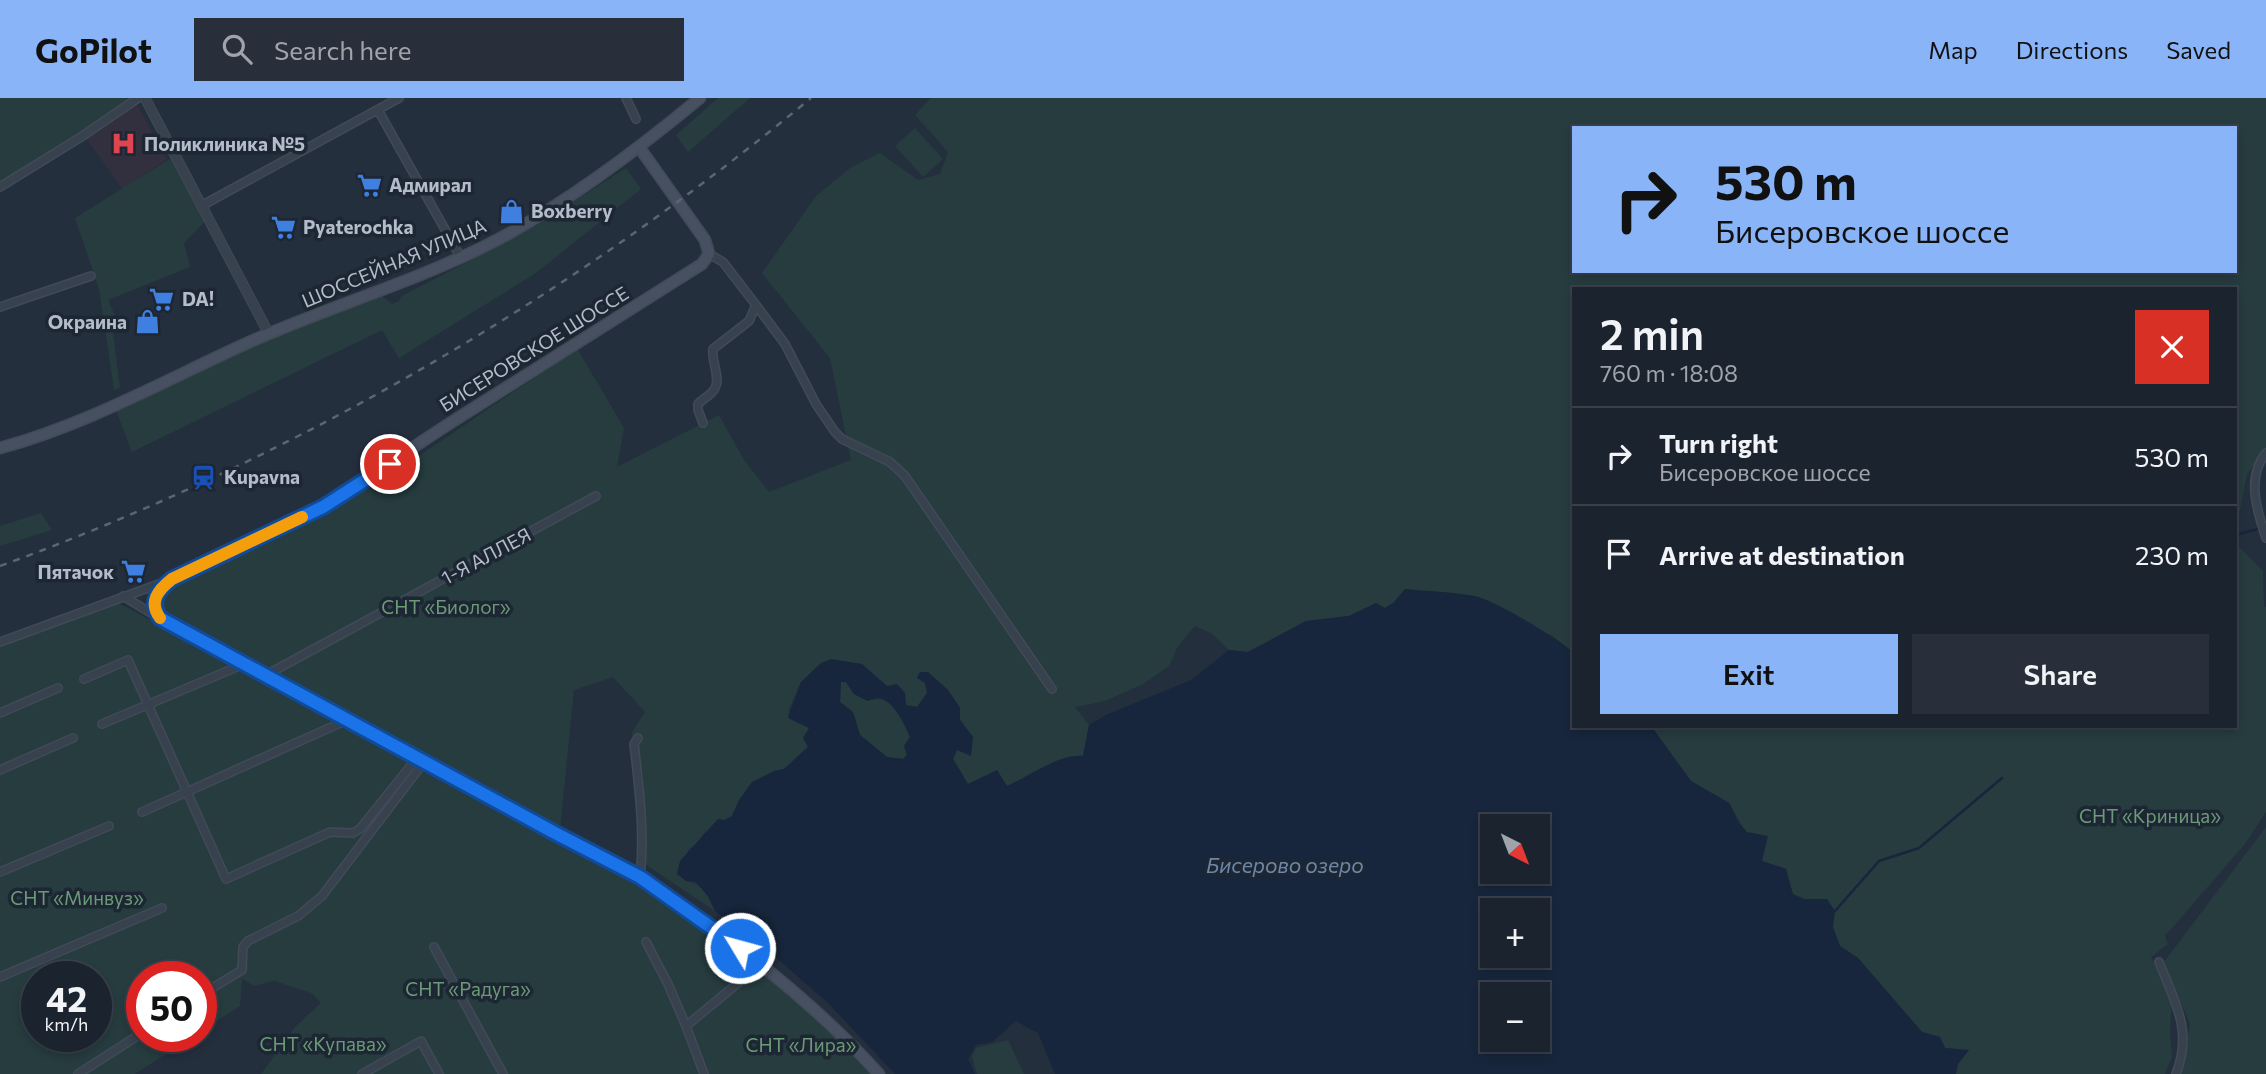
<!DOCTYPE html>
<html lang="en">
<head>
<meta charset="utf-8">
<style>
	:root { --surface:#1b232e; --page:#282f3a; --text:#f1f3f6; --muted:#a0a4aa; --line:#39404a; --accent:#8ab4f8 }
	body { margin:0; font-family:Commissioner,sans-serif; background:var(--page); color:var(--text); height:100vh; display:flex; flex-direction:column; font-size:26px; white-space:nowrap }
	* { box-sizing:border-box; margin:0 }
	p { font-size:23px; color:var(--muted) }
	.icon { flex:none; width:38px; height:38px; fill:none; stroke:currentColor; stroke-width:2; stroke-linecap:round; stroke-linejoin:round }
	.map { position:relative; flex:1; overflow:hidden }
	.details { position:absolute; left:1572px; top:189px; width:665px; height:441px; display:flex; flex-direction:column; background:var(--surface); border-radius:0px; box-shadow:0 4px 10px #0003,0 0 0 2px var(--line) }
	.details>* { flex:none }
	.hud { position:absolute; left:1572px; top:28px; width:665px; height:147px; border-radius:0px; box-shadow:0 4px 10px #0003,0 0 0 2px var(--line); background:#8ab4f8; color:#111; overflow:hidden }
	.needle { width:46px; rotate:138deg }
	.fabs { position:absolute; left:1480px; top:716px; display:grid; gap:14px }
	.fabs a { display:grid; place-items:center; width:70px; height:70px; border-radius:0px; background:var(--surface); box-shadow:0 4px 10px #0003,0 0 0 2px var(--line); font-size:35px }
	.speed { position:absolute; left:21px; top:863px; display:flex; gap:14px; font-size:35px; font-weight:700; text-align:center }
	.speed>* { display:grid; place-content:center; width:91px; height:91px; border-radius:50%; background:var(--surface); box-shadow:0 4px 10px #0003,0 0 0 2px var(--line); line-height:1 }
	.speed small { font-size:18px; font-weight:400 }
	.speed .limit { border:10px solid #d22; background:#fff; color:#111 }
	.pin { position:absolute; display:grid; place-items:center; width:60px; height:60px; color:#fff; margin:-30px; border:4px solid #fff; border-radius:50%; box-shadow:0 2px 7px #0007 }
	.me { position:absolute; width:77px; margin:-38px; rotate:307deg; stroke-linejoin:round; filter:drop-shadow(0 0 5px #0008) }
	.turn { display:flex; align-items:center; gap:24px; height:147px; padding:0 28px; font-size:32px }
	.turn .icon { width:91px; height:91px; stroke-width:2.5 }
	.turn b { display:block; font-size:49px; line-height:60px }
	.round { display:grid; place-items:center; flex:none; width:74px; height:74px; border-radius:0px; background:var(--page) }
	.overview { display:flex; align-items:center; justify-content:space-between; height:119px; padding:0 28px }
	h1 { font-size:42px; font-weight:600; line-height:52px }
	.cta { display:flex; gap:14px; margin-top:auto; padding:14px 28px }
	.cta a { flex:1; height:80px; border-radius:0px; background:var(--accent); color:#111; font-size:28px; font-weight:600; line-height:80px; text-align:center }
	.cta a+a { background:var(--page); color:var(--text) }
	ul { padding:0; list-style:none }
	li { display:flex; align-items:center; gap:21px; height:98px; padding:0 28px; border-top:2px solid var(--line) }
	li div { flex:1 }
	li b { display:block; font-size:26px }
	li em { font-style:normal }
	header { display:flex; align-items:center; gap:42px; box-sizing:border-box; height:98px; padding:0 35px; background:var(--accent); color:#111 }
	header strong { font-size:33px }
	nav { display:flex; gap:38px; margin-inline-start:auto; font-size:24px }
	.search { width:490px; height:63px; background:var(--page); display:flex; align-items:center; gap:18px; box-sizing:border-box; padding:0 24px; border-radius:0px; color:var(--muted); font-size:26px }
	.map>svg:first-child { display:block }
</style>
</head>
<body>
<header>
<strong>GoPilot</strong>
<div class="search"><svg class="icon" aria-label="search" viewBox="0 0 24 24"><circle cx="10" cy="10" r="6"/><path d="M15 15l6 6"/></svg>Search here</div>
<nav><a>Map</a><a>Directions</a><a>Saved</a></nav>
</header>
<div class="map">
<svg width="2266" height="976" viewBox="0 0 2266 976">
	<rect width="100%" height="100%" fill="#242f3e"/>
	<path fill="#32303f" d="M136 5 167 61 123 92 86 40Z"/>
	<path fill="#263c3f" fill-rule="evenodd" d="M0 0H126L131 5 0 89Z
		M718 0H750L688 54 676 37Z
		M931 0H2266V350L2247 376 2239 417 2235 415V191H1573V554L1551 537 1393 505 1385 510 1376 505 1349 518 1306 523 1248 554 1229 552 1211 535 1195 528 1178 548 1169 568 1143 586 1105 603 1075 609 1089 627 1083 658 1056 664 1007 688 997 673 968 686 953 661 957 652 973 639 960 622V610L948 592 928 574H920L917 579 925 585 927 595 917 609 906 607 862 566 801 584 789 611 788 620 809 630 808 649 784 671 774 673 739 702 732 718 704 735 699 744 688 752 686 783C702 785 708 798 715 813L639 762 632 634 645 614 613 579 574 592 560 732 163 516C155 501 163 494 175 485 226 464 277 443 326 416 413 366 493 305 578 252L624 330 617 369 719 317 744 362 769 394 851 362 830 260 762 175 816 98 850 70 880 55 918 82 940 76 948 54 915 17ZM1573 30H2235V173H1573Z
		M915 30 943 61 923 79 895 48Z
		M176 57 209 119 184 145 190 169 108 202 121 231 113 235 120 290 114 292 99 191 75 120Z
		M626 70 641 91 536 175 399 260 382 232 132 354 114 307 377 194 392 206 399 203 402 198 534 129Z
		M41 415 52 432 0 448V428Z
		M2235 448 2240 450 2263 473 2264 509H2266V714L2245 746 2165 838 2168 846 2151 859 2172 903 2170 933 2172 959 2165 976H1956L1958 966 1969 952 1945 950 1940 939 1922 934 1858 860 1840 848 1832 829 1835 813 1792 796 1786 771 1762 763 1729 705 1691 683 1651 628H2235Z
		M113 502 637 784C721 841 803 901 871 976H261L295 929 321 905 311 895 275 883 253 888 242 880 240 908 201 933V878H142V938H194L135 976H0V544ZM37 878H96V938H37Z
		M841 584H846L854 596 868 603C891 594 903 620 910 639L904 648 907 657 903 661 887 659 860 637 853 614 840 604Z
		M2266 729V976H2180L2190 926 2164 864Z
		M1008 942 1024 976H977L972 959 976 950Z"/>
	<path fill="#17263c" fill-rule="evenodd" d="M1405 491C1428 493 1452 494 1475 498 1494 502 1558 540 1573 554V628H1651L1691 683 1729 705 1739 725 1747 734 1768 738 1762 763 1786 771 1793 796 1804 801H1827L1835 813 1833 829 1840 848 1858 860 1922 934 1940 939 1945 950 1969 952 1958 966 1956 976H1055L1038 935 1016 923 992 944 976 947 968 961 975 976H895L828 905 757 843 715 813 708 798 696 784 686 783 677 776 680 763 718 721 724 722 732 718 739 702 752 684 774 673 784 671 808 649 803 640 809 630 788 620 801 584 821 565 831 561 862 566 887 588 897 586 905 595 906 607 917 609 927 595 925 585 917 580 920 574H928L948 592 960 610V622L973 639 971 658 957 652 953 661 968 686 997 672 1007 688C1030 678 1058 656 1083 658L1089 627 1106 617 1191 582 1229 552 1248 554 1306 523 1349 518 1376 505 1385 510 1393 505ZM841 584H846L854 596 868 603C870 602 876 600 879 600 892 600 906 629 910 639L904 648 907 657 903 661 887 659 860 637 853 614 840 604ZM1493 728H1538V774H1493ZM1493 812H1538V858H1493ZM1493 896H1538V942H1493Z"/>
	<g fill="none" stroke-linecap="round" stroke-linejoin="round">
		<path stroke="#17263c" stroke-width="2.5" d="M2235 437 2258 431
			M1835 813 1879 763 1919 750 2002 680"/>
		<defs>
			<path id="minor" d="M626 0 636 21
				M378 12 461 160
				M0 89 81 39 138 0
				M203 107 399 0
				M756 207 785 246 816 306 835 334 842 341 890 364 905 378 1052 591
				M0 209 91 178
				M703 325 698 312V306C703 300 712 297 715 290 721 280 711 263 713 251L749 223 756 207 723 164 709 156
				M2266 355C2246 379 2257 413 2266 440
				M123 498 159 520
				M0 544 167 483
				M266 577 596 398
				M84 581 128 562 226 781 330 734 353 735 360 731 417 660
				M0 615 58 590
				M102 626 244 566
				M638 640 634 646C639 689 645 735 640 779
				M0 672 73 640
				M142 714 347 622
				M0 774 109 728
				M646 844 668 886 686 928
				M434 849 503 976
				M2159 864C2175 904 2193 933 2176 976
				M0 879 162 810
				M201 897 242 872 243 849 248 843 298 818 322 798 424 664
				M78 976 142 935
				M362 976 421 943 439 976
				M704 976 686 928 761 866"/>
			<path id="tertiary" d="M145 0 269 236"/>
			<path id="secondary" d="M639 49 705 142 709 156 702 166 444 329 323 409 172 481C157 492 149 503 160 520L640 779C726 837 809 899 879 976
				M0 350C89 326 171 279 254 242 329 209 407 186 481 150 555 114 636 53 700 0"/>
		</defs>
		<use href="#minor" stroke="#414a57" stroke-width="10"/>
		<use href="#tertiary" stroke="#414a57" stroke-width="11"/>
		<use href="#secondary" stroke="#414a57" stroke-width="13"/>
		<use href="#minor" stroke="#38414e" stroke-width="7"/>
		<use href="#tertiary" stroke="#38414e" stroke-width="9"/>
		<use href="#secondary" stroke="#465061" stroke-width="10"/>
		<path stroke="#5a6575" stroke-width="2.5" stroke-dasharray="7 7" stroke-linecap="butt" d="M0 468C295 361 570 199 811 0"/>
	</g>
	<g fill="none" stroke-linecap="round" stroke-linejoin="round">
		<defs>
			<path id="route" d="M390 366 323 409 172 481C158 492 149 503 160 520L555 735 640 779 740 850"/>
		</defs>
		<use href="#route" stroke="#114b97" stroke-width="18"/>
		<use href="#route" stroke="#1a73e8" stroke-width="12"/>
		<path stroke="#f59e0b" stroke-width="12" d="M160 520C148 504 158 492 172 481L302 419"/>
	</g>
	<defs>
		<symbol id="hospital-bare" viewBox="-9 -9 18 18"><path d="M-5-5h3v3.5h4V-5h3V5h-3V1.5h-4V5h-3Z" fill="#e0444e" stroke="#1d2633" stroke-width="2.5" paint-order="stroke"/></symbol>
		<symbol id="supermarket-bare" viewBox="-9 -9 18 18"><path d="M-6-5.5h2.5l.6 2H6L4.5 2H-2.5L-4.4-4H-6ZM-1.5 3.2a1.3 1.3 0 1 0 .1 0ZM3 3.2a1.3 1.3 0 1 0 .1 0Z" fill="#3f7fe0" stroke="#1d2633" stroke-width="2.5" paint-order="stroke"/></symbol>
		<symbol id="shop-bare" viewBox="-9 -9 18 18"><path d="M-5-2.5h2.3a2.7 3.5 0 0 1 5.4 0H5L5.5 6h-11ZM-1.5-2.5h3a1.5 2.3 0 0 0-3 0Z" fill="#3f7fe0" stroke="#1d2633" stroke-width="2.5" paint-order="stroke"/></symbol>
		<symbol id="station-bare" viewBox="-9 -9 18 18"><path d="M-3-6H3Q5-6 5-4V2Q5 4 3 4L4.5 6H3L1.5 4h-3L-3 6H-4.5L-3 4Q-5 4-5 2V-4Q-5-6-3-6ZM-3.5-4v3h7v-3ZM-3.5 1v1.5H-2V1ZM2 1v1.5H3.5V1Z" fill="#1a4fb4" stroke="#1d2633" stroke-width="2.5" paint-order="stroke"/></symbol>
	</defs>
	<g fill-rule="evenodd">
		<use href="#hospital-bare" x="106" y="28" width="35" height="35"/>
		<use href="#supermarket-bare" x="352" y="70" width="35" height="35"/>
		<use href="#shop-bare" x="494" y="96" width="35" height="35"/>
		<use href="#supermarket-bare" x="266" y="112" width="35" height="35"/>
		<use href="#supermarket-bare" x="144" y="184" width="35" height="35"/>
		<use href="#shop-bare" x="130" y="206" width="35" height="35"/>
		<use href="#station-bare" x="186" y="362" width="35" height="35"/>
		<use href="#supermarket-bare" x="116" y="456" width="35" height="35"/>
	</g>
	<g text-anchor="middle" stroke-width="7" stroke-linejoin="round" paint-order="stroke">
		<g font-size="19" font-weight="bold" fill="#b4bcc9" stroke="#1d2633" text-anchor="start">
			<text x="144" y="53">Поликлиника №5</text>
			<text x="389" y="94">Адмирал</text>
			<text x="531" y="120">Boxberry</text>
			<text x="303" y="136">Pyaterochka</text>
			<text x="182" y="208">DA!</text>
			<text x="127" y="231" text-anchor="end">Окраина</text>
			<text x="224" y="386">Kupavna</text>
			<text x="114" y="481" text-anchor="end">Пятачок</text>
		</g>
		<g font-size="19" fill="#b4bcc9" stroke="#1d2633">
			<text transform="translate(394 165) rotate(-23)" y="7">ШОССЕЙНАЯ УЛИЦА</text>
			<text transform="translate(534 251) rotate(-32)" y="7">БИСЕРОВСКОЕ ШОССЕ</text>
			<text transform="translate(486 458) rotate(-28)" y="7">1-Я АЛЛЕЯ</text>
		</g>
		<g font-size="19" fill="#6b9a76" stroke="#1d2633">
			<text x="446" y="516">СНТ «Биолог»</text>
			<text x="2150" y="725">СНТ «Криница»</text>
			<text x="77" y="807">СНТ «Минвуз»</text>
			<text x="468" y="898">СНТ «Радуга»</text>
			<text x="323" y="953">СНТ «Купава»</text>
			<text x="801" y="954">СНТ «Лира»</text>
		</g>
		<g font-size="21" font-style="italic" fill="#6d86a8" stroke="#1d2633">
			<text x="1285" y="775">Бисерово озеро</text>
		</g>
	</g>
</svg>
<div class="fabs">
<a><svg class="needle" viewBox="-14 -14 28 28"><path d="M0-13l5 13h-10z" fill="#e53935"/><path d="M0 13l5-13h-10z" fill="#a0a4aa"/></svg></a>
<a>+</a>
<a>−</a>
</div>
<div class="speed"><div>42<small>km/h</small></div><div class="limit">50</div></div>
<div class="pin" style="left:390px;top:366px;background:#d93025"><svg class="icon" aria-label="arrive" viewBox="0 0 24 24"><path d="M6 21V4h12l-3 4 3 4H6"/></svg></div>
<svg class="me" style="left:740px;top:850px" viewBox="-20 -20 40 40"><circle r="17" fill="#1a73e8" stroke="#fff" stroke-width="3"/><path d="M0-11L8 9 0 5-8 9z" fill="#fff"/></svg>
<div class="hud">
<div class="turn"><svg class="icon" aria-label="right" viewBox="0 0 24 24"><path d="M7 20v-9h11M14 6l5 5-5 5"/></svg><div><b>530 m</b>Бисеровское шоссе</div></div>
</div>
<section class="details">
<div class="overview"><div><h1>2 min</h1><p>760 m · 18:08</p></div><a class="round" style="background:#d93025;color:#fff"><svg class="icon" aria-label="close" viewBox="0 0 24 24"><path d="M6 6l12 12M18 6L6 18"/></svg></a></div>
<ul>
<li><svg class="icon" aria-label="right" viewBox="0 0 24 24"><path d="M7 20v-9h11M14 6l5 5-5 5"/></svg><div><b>Turn right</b><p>Бисеровское шоссе</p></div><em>530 m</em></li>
<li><svg class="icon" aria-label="arrive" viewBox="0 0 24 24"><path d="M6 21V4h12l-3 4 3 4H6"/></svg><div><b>Arrive at destination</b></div><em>230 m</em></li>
</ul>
<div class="cta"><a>Exit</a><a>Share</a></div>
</section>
</div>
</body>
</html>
